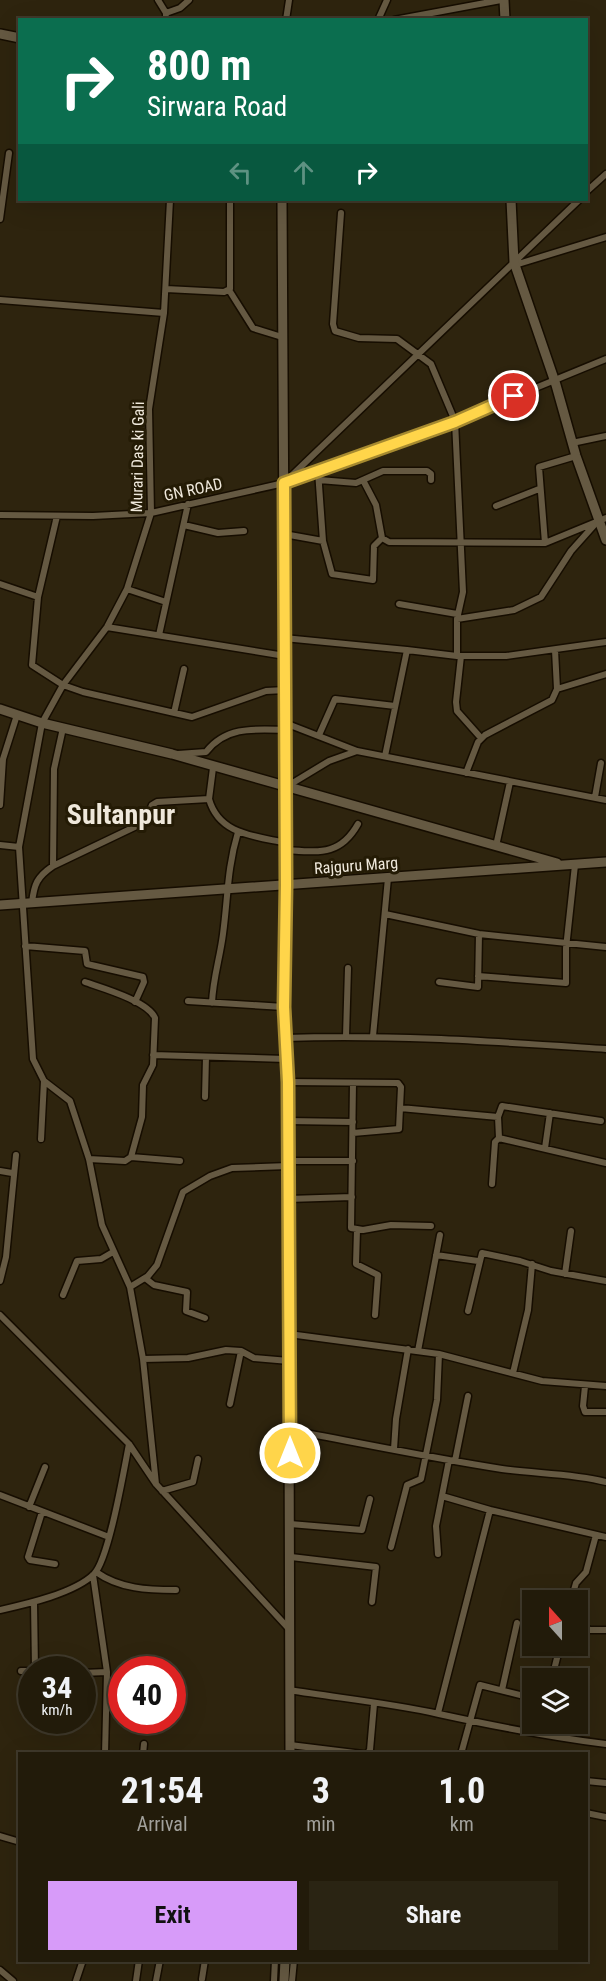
<!DOCTYPE html>
<html lang="en">
<head>
<meta charset="utf-8">
<style>
	:root { --surface:#221b0a; --page:#2a2413; --text:#f1f3f6; --muted:#a2a19c; --line:#3f392b; --accent:#d79bf9 }
	body { margin:0; font-family:"Roboto Condensed",sans-serif; background:var(--page); color:var(--text); height:100vh; display:flex; flex-direction:column; font-size:22px; white-space:nowrap }
	* { box-sizing:border-box; margin:0 }
	p { font-size:20px; color:var(--muted) }
	.icon { flex:none; width:33px; height:33px; fill:none; stroke:currentColor; stroke-width:2; stroke-linecap:round; stroke-linejoin:round }
	.map { position:relative; flex:1; overflow:hidden }
	.sheet { position:absolute; left:18px; top:1752px; width:570px; height:210px; display:flex; flex-direction:column; background:var(--surface); border-radius:0px; box-shadow:0 6px 24px #0002,0 0 0 2px var(--line) }
	.sheet>* { flex:none }
	.guide { position:absolute; left:18px; top:18px; width:570px; height:183px; border-radius:0px; box-shadow:0 6px 24px #0002,0 0 0 2px var(--line); background:#0b6e4f; color:#fff; overflow:hidden }
	.needle { width:39px; rotate:339deg }
	.controls { position:absolute; left:522px; top:1590px; display:grid; gap:12px }
	.controls a { display:grid; place-items:center; width:66px; height:66px; border-radius:0px; background:var(--surface); box-shadow:0 6px 24px #0002,0 0 0 2px var(--line); font-size:30px }
	.speed { position:absolute; left:18px; top:1656px; display:flex; gap:12px; font-size:30px; font-weight:700; text-align:center }
	.speed>* { display:grid; place-content:center; width:78px; height:78px; border-radius:50%; background:var(--surface); box-shadow:0 6px 24px #0002,0 0 0 2px var(--line); line-height:1 }
	.speed small { font-size:15px; font-weight:400 }
	.speed .limit { border:9px solid #d22; background:#fff; color:#111 }
	.pin { position:absolute; display:grid; place-items:center; width:51px; height:51px; color:#fff; margin:-26px; border:3px solid #fff; border-radius:50%; box-shadow:0 2px 6px #0007 }
	.me { position:absolute; width:66px; margin:-33px; rotate:0deg; stroke-linejoin:round; filter:drop-shadow(0 0 4px #0008) }
	.turn { display:flex; align-items:center; gap:21px; height:126px; padding:0 30px; font-size:27px }
	.turn .icon { width:78px; height:78px; stroke-width:2.5 }
	.turn b { display:block; font-size:42px; line-height:51px }
	.lanes { display:flex; align-items:center; height:57px; padding:0 30px; background:#0003; justify-content:center; gap:30px; direction:ltr }
	.lanes .off { opacity:.35 }
	.eta { display:flex; justify-content:space-evenly; align-items:center; height:102px; text-align:center }
	.eta b { font-size:36px; font-weight:700; line-height:42px }
	.primary-button { display:flex; gap:12px; margin-top:auto; padding:12px 30px }
	.primary-button a { flex:1; height:69px; border-radius:0px; background:var(--accent); color:#111; font-size:24px; font-weight:700; line-height:69px; text-align:center }
	.primary-button a+a { background:var(--page); color:var(--text) }
	.map>svg:first-child { display:block }
</style>
</head>
<body>
<div class="map">
<svg width="606" height="1981" viewBox="0 0 606 1981">
	<rect width="100%" height="100%" fill="#2e240e"/>
	<g fill="none" stroke-linecap="round" stroke-linejoin="round">
		<defs>
			<path id="street" d="M158 0 166 13V20
				M166 13 180 8 189 0
				M286 20 289 0
				M378 20 387 0
				M394 20 501 0
				M586 192 606 174
				M341 213 333 324 335 331 359 338 397 339 431 364 455 421 463 592 457 619
				M0 219 9 153
				M515 265 606 237
				M166 289 224 292 230 289V200
				M229 290 253 328 282 337
				M0 300 164 313
				M572 443 606 436
				M318 471 323 541 332 574 373 580 374 546 382 538
				M319 480 356 483 383 471H427L431 474V480
				M286 481 579 200
				M364 482 376 505 382 538 389 542 545 543 606 518
				M496 506 539 489
				M0 515 93 516 151 513 284 483 455 421 606 359
				M184 525 218 533 244 531
				M284 534 323 541
				M545 543 539 467 576 456
				M0 584 38 597 57 516
				M127 589 166 602
				M38 597 32 665 63 685 83 692 192 717 266 691 285 690
				M399 604 457 614
				M107 627 285 656
				M159 635 188 504
				M284 638 407 650
				M555 650 557 689
				M457 656V619L514 610 541 597 571 551 596 523
				M461 656 456 702 457 711 481 738
				M174 713 184 669
				M285 723 357 751
				M319 735 335 699 395 706
				M178 754 206 752C226 726 255 729 285 730
				M385 756 407 650 457 656H506L606 642
				M466 773 478 742 485 735 552 700 557 689 606 674
				M286 787 329 761 357 751 606 800
				M595 797 601 763
				M209 799 213 768
				M0 805 3 759 17 715
				M0 845 19 847
				M496 846 510 782
				M286 850C319 852 340 856 358 824
				M53 866 54 769 63 728
				M32 903C34 884 37 877 53 866L145 822 152 805 157 802 209 799C219 835 255 836 286 843
				M385 914 479 934 606 947
				M25 946 85 951 87 964 143 977 144 982 135 1002
				M478 976 566 983V948L575 865
				M85 982C102 988 148 1001 155 1018L153 1065 143 1085 142 1117 131 1157 125 1161 89 1159
				M439 982 478 987 479 934
				M188 1001 284 1007
				M212 1003C213 978 220 958 223 934 228 897 227 869 238 832
				M346 1036 348 968
				M373 1036 388 878
				M285 1038C392 1034 499 1042 606 1049
				M153 1055 286 1059
				M288 1082 398 1083 401 1087 399 1129 353 1133
				M353 1083 351 1228 363 1230 391 1225 431 1226
				M205 1097 206 1057
				M400 1108 498 1117
				M288 1121 353 1122
				M499 1138 498 1117 502 1106 601 1121
				M41 1139 44 1081
				M545 1148 550 1113
				M131 1157 180 1161
				M288 1161H353
				M0 1171 12 1173
				M492 1184 495 1142 499 1138 606 1163
				M288 1199 352 1197
				M357 1230 356 1264 378 1275 375 1315
				M436 1255 478 1261
				M565 1274 571 1231
				M145 1278 154 1285 187 1292 186 1311 205 1318
				M0 1281 6 1257 16 1155
				M130 1287 148 1276 157 1265 183 1192 210 1176 232 1168 288 1166
				M63 1295 77 1261 101 1259 113 1252
				M468 1311 482 1253 520 1261 551 1271 606 1281
				M0 1315 129 1444 156 1484 289 1629
				M289 1334 439 1354 542 1381 606 1386
				M418 1351 440 1235
				M143 1359 188 1358 226 1350 241 1351 254 1358 289 1361
				M513 1373 528 1310 532 1264
				M585 1386 583 1406 585 1412H606
				M230 1404 241 1351
				M290 1430C360 1443 431 1458 502 1469 537 1474 571 1473 606 1482
				M394 1449 396 1419 408 1349
				M455 1461 468 1396
				M156 1484 143 1359 130 1287 102 1225 89 1159 70 1101 44 1081 33 1059 19 847 42 723 63 685 107 627 127 589 151 513 149 409 164 313 170 200
				M162 1491 193 1482 198 1459
				M0 1495 109 1537
				M442 1496 490 1510
				M29 1507 45 1467
				M42 1512 28 1557 30 1560 55 1564
				M290 1524 362 1530 370 1499
				M391 1547 407 1485 421 1479 437 1400 439 1354
				M438 1554 436 1526 449 1460
				M291 1557 376 1567 372 1602
				M96 1572C120 1589 148 1590 176 1590
				M93 1575 107 1672 105 1754
				M571 1600 576 1583 586 1572 596 1535
				M34 1602 35 1670
				M0 1610C27 1604 75 1593 94 1574 109 1559 124 1469 129 1444
				M578 1625 590 1630H605
				M21 1671H32
				M82 1673 107 1672
				M552 1678 560 1646
				M289 1690C338 1698 390 1703 439 1714 494 1726 549 1737 606 1744
				M502 1690 517 1623
				M438 1713 490 1510 606 1537
				M290 1745 363 1754
				M143 1754 144 1744
				M367 1754 370 1750 374 1704
				M461 1754 480 1685 532 1698
				M586 1781 606 1783
				M586 1813 606 1817
				M0 1836 20 1842
				M0 1970 13 1981
				M202 1979 205 1960
				M76 1981 83 1960
				M136 1981 139 1960
				M156 1981 160 1960
				M274 1981 275 1960
				M292 1981 294 1960"/>
			<path id="secondary" d="M504 0 505 20
				M0 34 20 38
				M282 200 286 885 284 1007 288 1082 290 1754
				M511 200 514 262 556 385 576 456 606 540
				M0 709 42 723 172 754 557 863
				M0 905 606 862
				M284 1981 285 1960"/>
		</defs>
		<use href="#street" stroke="#160d00" stroke-width="9"/>
		<use href="#secondary" stroke="#160d00" stroke-width="12"/>
		<use href="#street" stroke="#655942" stroke-width="6"/>
		<use href="#secondary" stroke="#655942" stroke-width="9"/>
	</g>
	<g fill="none" stroke-linecap="round" stroke-linejoin="round">
		<defs>
			<path id="route" d="M290 1453 288 1082 284 1007 286 885 284 483 455 422 514 396"/>
		</defs>
		<use href="#route" stroke="#a68a30" stroke-width="15"/>
		<use href="#route" stroke="#ffd54a" stroke-width="10"/>
	</g>
	<g text-anchor="middle" stroke-width="6" stroke-linejoin="round" paint-order="stroke">
		<g font-size="16" fill="#efe8db" stroke="#241b05">
			<text transform="translate(137 457) rotate(-89)" y="6">Murari Das ki Gali</text>
			<text transform="translate(193 489) rotate(-12)" y="6">GN ROAD</text>
			<text transform="translate(356 865) rotate(-4)" y="6">Rajguru Marg</text>
		</g>
		<g font-size="28" font-weight="bold" fill="#efe8db" stroke="#241b05">
			<text x="121" y="824">Sultanpur</text>
		</g>
	</g>
</svg>
<div class="controls">
<a><svg class="needle" viewBox="-14 -14 28 28"><path d="M0-13l5 13h-10z" fill="#e53935"/><path d="M0 13l5-13h-10z" fill="#a2a19c"/></svg></a>
<a><svg class="icon" aria-label="layers" viewBox="0 0 24 24"><path d="M12 4l9 5-9 5-9-5zM3 14l9 5 9-5"/></svg></a>
</div>
<div class="speed"><div>34<small>km/h</small></div><div class="limit">40</div></div>
<div class="pin" style="left:514px;top:396px;background:#d93025"><svg class="icon" aria-label="arrive" viewBox="0 0 24 24"><path d="M6 21V4h12l-3 4 3 4H6"/></svg></div>
<svg class="me" style="left:290px;top:1453px" viewBox="-20 -20 40 40"><circle r="17" fill="#ffd54a" stroke="#fff" stroke-width="3"/><path d="M0-11L8 9 0 5-8 9z" fill="#fff"/></svg>
<div class="guide">
<div class="turn"><svg class="icon" aria-label="right" viewBox="0 0 24 24"><path d="M7 20v-9h11M14 6l5 5-5 5"/></svg><div><b>800 m</b>Sirwara Road</div></div>
<div class="lanes"><svg class="icon off" aria-label="left" viewBox="0 0 24 24"><path d="M17 20v-9H6M10 6l-5 5 5 5"/></svg><svg class="icon off" aria-label="ahead" viewBox="0 0 24 24"><path d="M12 20V5M6 11l6-6 6 6"/></svg><svg class="icon" aria-label="right" viewBox="0 0 24 24"><path d="M7 20v-9h11M14 6l5 5-5 5"/></svg></div>
</div>
<section class="sheet">
<div class="eta">
<div><b>21:54</b><p>Arrival</p></div>
<div><b>3</b><p>min</p></div>
<div><b>1.0</b><p>km</p></div>
</div>
<div class="primary-button"><a>Exit</a><a>Share</a></div>
</section>
</div>
</body>
</html>
